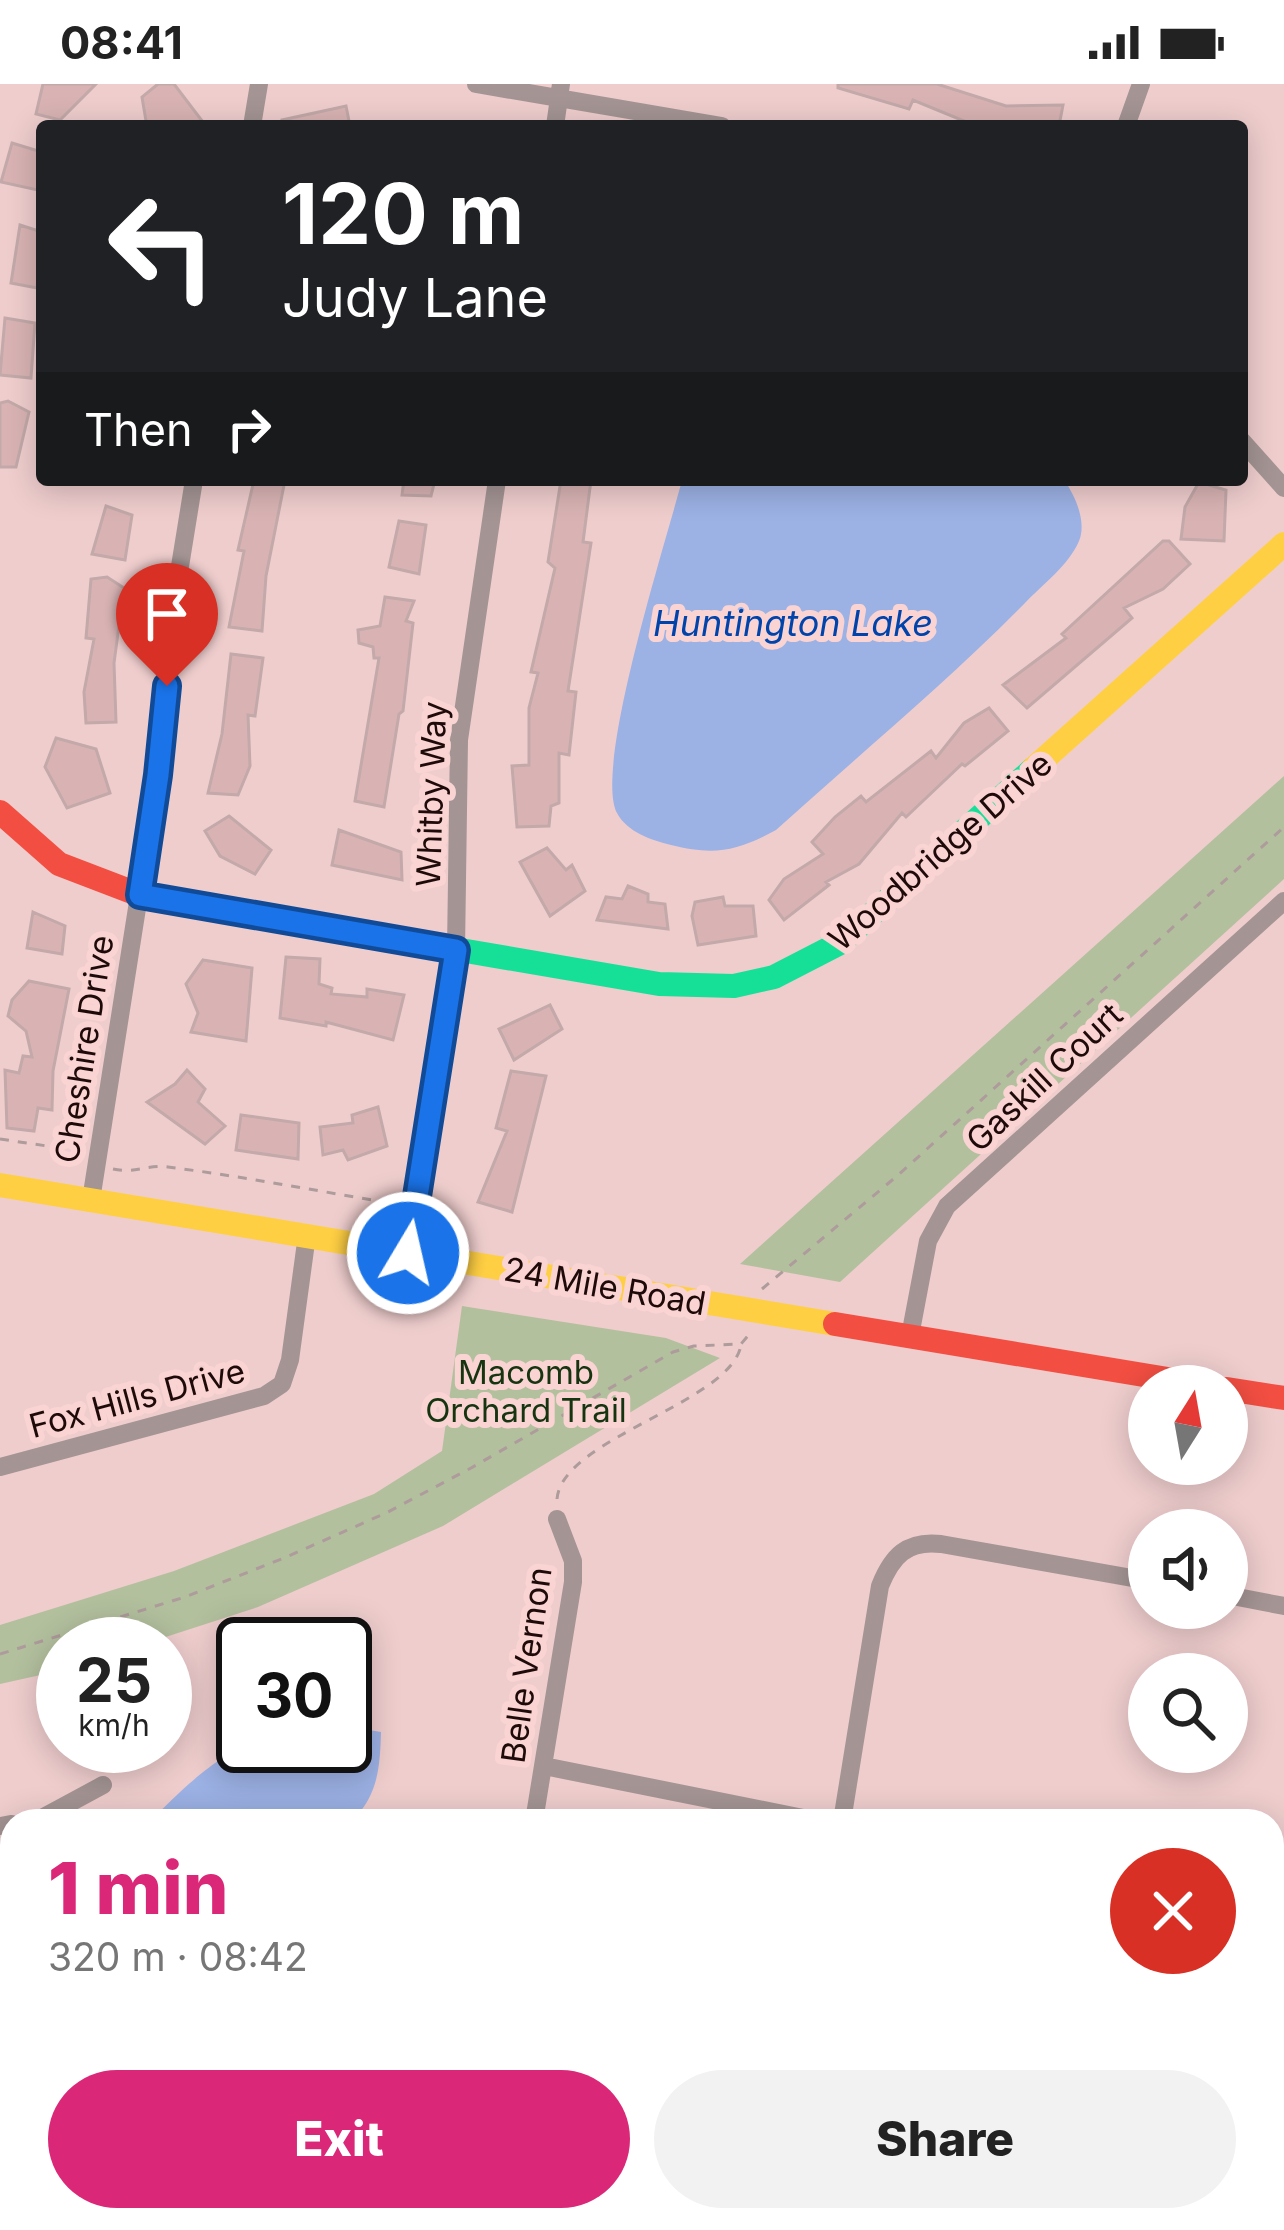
<!DOCTYPE html>
<html lang="en">
<head>
<meta charset="utf-8">
<style>
	:root { --surface:#fff; --page:#f2f2f2; --text:#222; --muted:#767676; --accent:#db2777 }
	body { margin:0; font-family:Inter,sans-serif; background:var(--page); color:var(--text); height:100vh; display:flex; flex-direction:column; font-size:45px; white-space:nowrap }
	* { box-sizing:border-box; margin:0 }
	p { font-size:39px; color:var(--muted) }
	.icon { flex:none; width:66px; height:66px; fill:none; stroke:currentColor; stroke-width:2; stroke-linecap:round; stroke-linejoin:round }
	.map { position:relative; flex:1; overflow:hidden }
	.sheet { position:absolute; left:0px; top:1725px; width:1284px; height:423px; display:flex; flex-direction:column; background:var(--surface); border-radius:36px 36px 0 0; box-shadow:0 6px 30px #0003 }
	.sheet>* { flex:none }
	.guide { position:absolute; left:36px; top:36px; width:1212px; height:366px; border-radius:12px; box-shadow:0 6px 30px #0003; background:#202124; color:#fff; overflow:hidden }
	.needle { width:78px; rotate:11deg }
	.controls { position:absolute; left:1128px; top:1281px; display:grid; gap:24px }
	.controls a { display:grid; place-items:center; width:120px; height:120px; border-radius:50%; background:var(--surface); box-shadow:0 6px 30px #0003; font-size:60px }
	.speed { position:absolute; left:36px; top:1533px; display:flex; gap:24px; font-size:60px; font-weight:700; text-align:center }
	.speed>* { display:grid; place-content:center; width:156px; height:156px; border-radius:50%; background:var(--surface); box-shadow:0 6px 30px #0003; line-height:1 }
	.speed small { font-size:30px; font-weight:400 }
	.speed .limit { border:6px solid #111; border-radius:18px; background:#fff; color:#111 }
	.pin { position:absolute; display:grid; place-items:center; width:102px; height:102px; color:#fff; margin:-123px -51px; border-radius:50% 50% 50% 0; rotate:-45deg; box-shadow:0 0 12px #0007 }
	.pin .icon { rotate:45deg }
	.me { position:absolute; width:132px; margin:-66px; rotate:9deg; stroke-linejoin:round; filter:drop-shadow(0 0 9px #0008) }
	.turn { display:flex; align-items:center; gap:42px; height:252px; padding:0 48px; font-size:54px }
	.turn .icon { width:156px; height:156px; stroke-width:2.5 }
	.turn b { display:block; font-size:84px; line-height:102px }
	.then { display:flex; align-items:center; height:114px; padding:0 48px; background:#0003; gap:24px; font-size:45px }
	.round { display:grid; place-items:center; flex:none; width:126px; height:126px; border-radius:63px; background:var(--page) }
	.headline { display:flex; align-items:center; justify-content:space-between; height:204px; padding:0 48px }
	h1 { font-size:72px; font-weight:800; line-height:90px; color:var(--accent) }
	.action { display:flex; gap:24px; margin-top:auto; padding:24px 48px }
	.action a { flex:1; height:138px; border-radius:72px; background:var(--accent); color:#fff; font-size:48px; font-weight:800; line-height:138px; text-align:center }
	.action a+a { background:var(--page); color:var(--text) }
	.status { display:flex; justify-content:space-between; align-items:center; height:84px; padding:0 60px; background:var(--surface); direction:ltr }
	.status svg { height:33px; fill:currentColor }
	.map>svg:first-child { display:block }
</style>
</head>
<body>
<div class="status"><b>08:41</b><svg viewBox="0 0 49 12"><path d="M0 12V9h3v3zM5 12V6h3v6zM10 12V3h3v9zM15 12V0h3v12zM26 1h20v11H26zM47 4h2v5h-2z"/></svg></div>
<div class="map">
<svg width="1284" height="2146" viewBox="0 0 1284 2146">
	<rect width="100%" height="100%" fill="#efcdcd"/>
	<path fill="#b3c09e" d="M1284 692V795L840 1198 740 1180Z
		M462 1222 666 1254 720 1274 443 1442 258 1523 144 1560H63V1586L0 1600V1541L174 1487 374 1410 442 1367Z"/>
	<path fill="#9cb1e4" d="M682 396H1064C1075 411 1087 438 1079 457 1069 481 1042 501 1024 520 946 599 859 671 776 746 737 767 715 772 671 761 651 756 627 748 617 729 593 684 667 455 682 396Z
		M345 1642 381 1648C380 1684 378 1711 352 1737H151C170 1716 222 1666 249 1662 279 1657 314 1662 345 1662Z
		M89 2136H354L352 2146H108Z
		M908 2136H1041L1037 2146H904Z"/>
	<path fill="#d9b3b4" stroke="#c3a9a9" stroke-width="3" d="M43 0H96L60 36 36 30Z
		M158 0H174L206 42H153L146 37 142 13Z
		M838 0H937L1006 22 1063 21 1059 42H976L913 16 909 25 838 4Z
		M346 22 350 42H283L282 36Z
		M12 59 42 68V107L1 98Z
		M20 141 42 148 37 204 11 199Z
		M5 234 35 239 31 294 0 291Z
		M8 317 29 328 16 383H0V319Z
		M254 396H285L266 492 262 547 229 543 244 467 238 466Z
		M404 396H435L431 412 402 411Z
		M561 396H591L583 458 591 459 568 607 576 608 569 671 559 669V719L551 722 549 742 517 743 512 682 529 681V624L538 589 531 588 555 484 548 478Z
		M1199 398 1226 406 1224 457 1181 455 1185 423Z
		M106 422 132 431 125 476 92 470Z
		M399 437 426 441 419 490 389 483Z
		M1163 457H1169L1190 480 1163 505 1124 524 1132 534 1027 624 1003 601 1066 554 1062 550Z
		M107 493 124 504 114 579 116 638 86 639 84 608 94 555 86 554 91 495Z
		M385 513 414 517 406 537 413 539 403 627 399 630 384 723 355 717 379 574H374L373 563 359 559 358 546 380 542Z
		M231 570 263 574 255 632 248 631 250 682 238 711 208 709 222 650Z
		M989 624 1008 647 965 682 962 680 906 733 902 729 859 780 826 798 829 801 784 836 769 816 784 795 823 770 812 758 835 733 861 712 866 718 931 667 936 674 964 639Z
		M56 654 96 665 110 709 67 724 45 683Z
		M229 732 271 766 255 790 220 772 205 747Z
		M339 746 401 768 402 796 332 781Z
		M547 764 566 786 572 781 585 807 550 832 520 778Z
		M628 802 648 810V818L665 820 668 845 597 836 606 813 622 815Z
		M723 813 725 822H753L756 852 698 861 692 832 695 818Z
		M33 828 65 842 62 870 27 864Z
		M286 873 320 875 319 900 332 904 331 910 367 913V905L404 911 393 956 326 938V942L280 934Z
		M203 876 252 884 246 957 191 948 198 929 186 900Z
		M29 897 69 905 53 987 52 1026 38 1024 34 1047 7 1044 5 986 19 989 23 972 32 973 26 947 8 932 12 916Z
		M550 921 562 945 514 976 499 945Z
		M187 986 205 1005 198 1018 225 1042 205 1060 147 1018 175 1000Z
		M511 987 546 992 512 1128 478 1118 507 1047 496 1044Z
		M378 1023 387 1062 348 1076 343 1066 323 1071 320 1043 353 1039 352 1031Z
		M241 1031 299 1039 298 1075 236 1066Z"/>
	<g fill="none" stroke-linecap="round" stroke-linejoin="round">
		<path stroke="#ae9b9b" stroke-width="3" stroke-dasharray="9 9" stroke-linecap="butt" d="M0 1055 47 1062 65 1076 80 1079
			M113 1085C136 1090 147 1080 168 1083 240 1092 312 1106 384 1118L395 1128
			M762 1205 897 1092 1284 743
			M541 1313 548 1339
			M557 1415C562 1354 731 1319 741 1261
			M0 1570 185 1513 284 1474 386 1429 471 1384 673 1268 694 1262 741 1260 751 1248"/>
		<path stroke="#a49494" stroke-width="18" d="M476 0 722 42
			M252 42 259 0
			M555 42 561 0
			M1126 42 1141 0
			M1242 357 1284 404
			M91 1116 158 691 175 513 194 396
			M408 1169 456 866 459 656 497 396
			M910 1252 928 1157 947 1122 1284 817
			M0 1383 264 1312 282 1300 290 1276 307 1151
			M1227 1511 1284 1522
			M544 1682 818 1737
			M28 1737 42 1734 103 1701
			M534 1737 573 1498V1477L557 1435
			M842 1737 880 1502C892 1472 907 1456 941 1460L1149 1497
			M0 1742 12 1740
			M1272 2058 1284 2040
			M464 2146 466 2136
			M774 2146 775 2136
			M1212 2146 1225 2136"/>
		<path stroke="#16e098" stroke-width="24" d="M431 861 659 900 734 902 774 893 840 859 1033 685"/>
		<path stroke="#ffcf43" stroke-width="24" d="M1033 685 1284 460
			M0 1101 835 1240"/>
		<path stroke="#f24e42" stroke-width="24" d="M0 728 59 780 140 811 431 861
			M835 1240 1210 1302
			M1227 1305 1284 1314"/>
	</g>
	<g fill="none" stroke-linecap="round" stroke-linejoin="round">
		<defs>
			<path id="route" d="M167 602 158 691 140 811 456 866 408 1169"/>
		</defs>
		<use href="#route" stroke="#114b97" stroke-width="30"/>
		<use href="#route" stroke="#1a73e8" stroke-width="21"/>
	</g>
	<g text-anchor="middle" stroke-width="12" stroke-linejoin="round" paint-order="stroke">
		<g font-size="33" fill="#1f0a0a" stroke="#fad4d3">
			<text transform="translate(431 710) rotate(-88)" y="12">Whitby Way</text>
			<text transform="translate(940 767) rotate(-41)" y="12">Woodbridge Drive</text>
			<text transform="translate(84 965) rotate(-81)" y="12">Cheshire Drive</text>
			<text transform="translate(1044 993) rotate(-43)" y="12">Gaskill Court</text>
			<text transform="translate(605 1202) rotate(10)" y="12">24 Mile Road</text>
			<text transform="translate(137 1314) rotate(-15)" y="12">Fox Hills Drive</text>
			<text transform="translate(526 1581) rotate(-82)" y="12">Belle Vernon</text>
		</g>
		<g font-size="33" fill="#163410" stroke="#fad4d3">
			<text x="526" y="1300">Macomb<tspan x="526" dy="38">Orchard Trail</tspan></text>
		</g>
		<g font-size="36" font-style="italic" fill="#0044ab" stroke="#fad4d3">
			<text x="793" y="552">Huntington Lake</text>
		</g>
	</g>
</svg>
<div class="controls">
<a><svg class="needle" viewBox="-14 -14 28 28"><path d="M0-13l5 13h-10z" fill="#e53935"/><path d="M0 13l5-13h-10z" fill="#767676"/></svg></a>
<a><svg class="icon" aria-label="sound" viewBox="0 0 24 24"><path d="M4 9h4l5-4v14l-5-4H4zM17 9q2 3 0 6"/></svg></a>
<a><svg class="icon" aria-label="search" viewBox="0 0 24 24"><circle cx="10" cy="10" r="6"/><path d="M15 15l6 6"/></svg></a>
</div>
<div class="speed"><div>25<small>km/h</small></div><div class="limit">30</div></div>
<div class="pin" style="left:167px;top:602px;background:#d93025"><svg class="icon" aria-label="arrive" viewBox="0 0 24 24"><path d="M6 21V4h12l-3 4 3 4H6"/></svg></div>
<svg class="me" style="left:408px;top:1169px" viewBox="-20 -20 40 40"><circle r="17" fill="#1a73e8" stroke="#fff" stroke-width="3"/><path d="M0-11L8 9 0 5-8 9z" fill="#fff"/></svg>
<div class="guide">
<div class="turn"><svg class="icon" aria-label="left" viewBox="0 0 24 24"><path d="M17 20v-9H6M10 6l-5 5 5 5"/></svg><div><b>120 m</b>Judy Lane</div></div>
<div class="then">Then<svg class="icon" aria-label="right" viewBox="0 0 24 24"><path d="M7 20v-9h11M14 6l5 5-5 5"/></svg></div>
</div>
<section class="sheet">
<div class="headline"><div><h1>1 min</h1><p>320 m · 08:42</p></div><a class="round" style="background:#d93025;color:#fff"><svg class="icon" aria-label="close" viewBox="0 0 24 24"><path d="M6 6l12 12M18 6L6 18"/></svg></a></div>
<div class="action"><a>Exit</a><a>Share</a></div>
</section>
</div>
</body>
</html>
